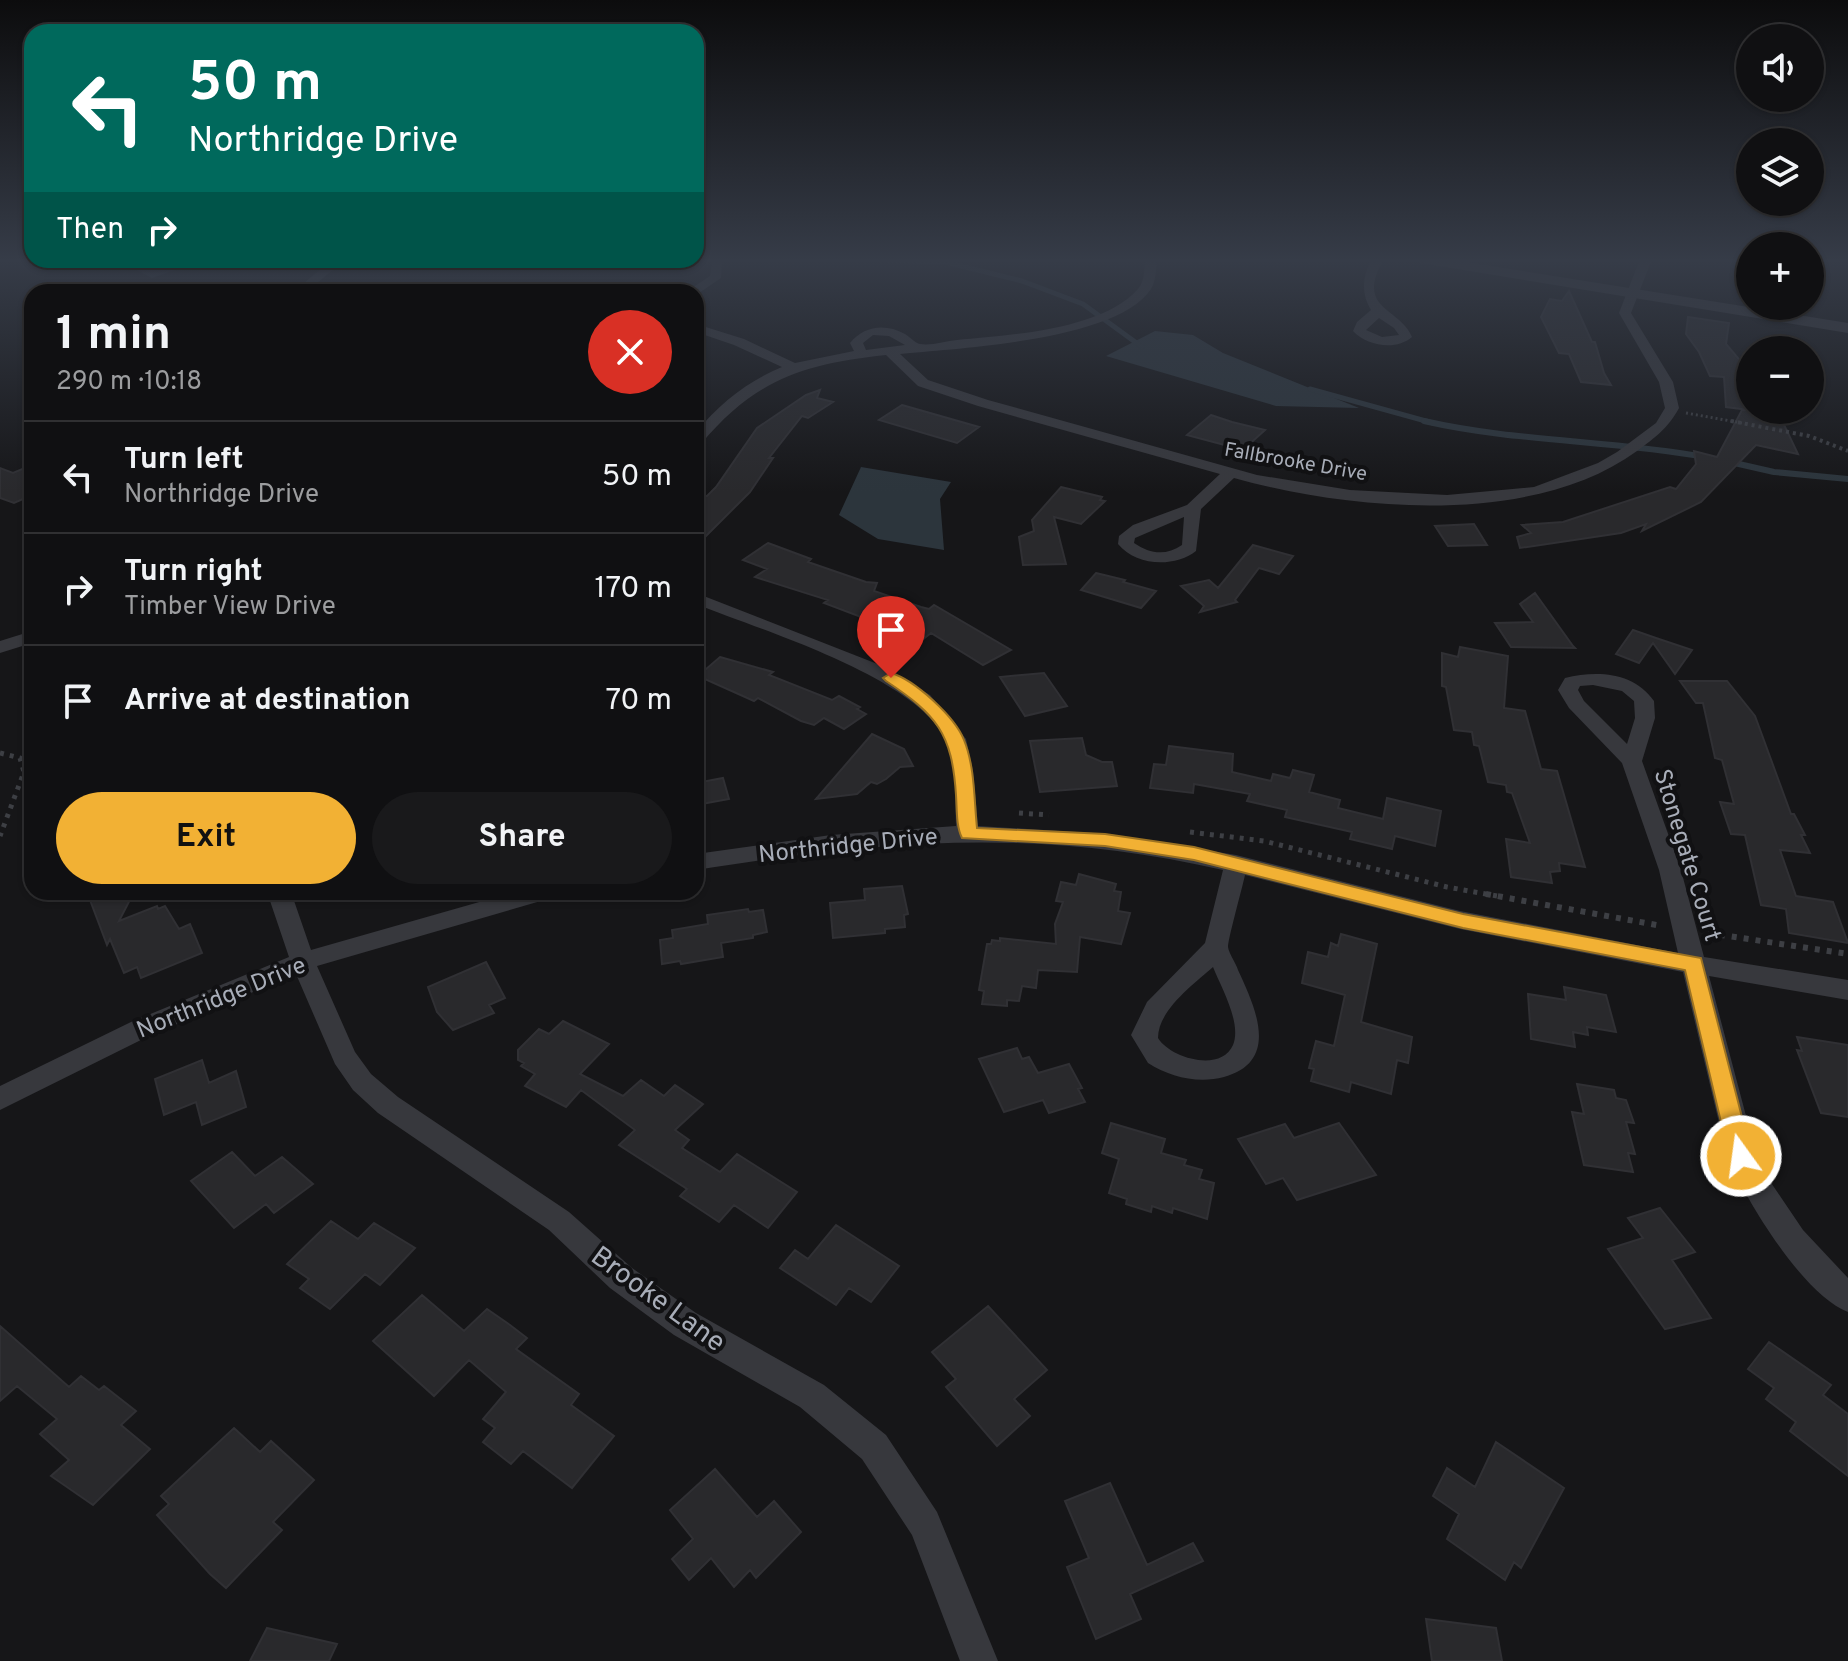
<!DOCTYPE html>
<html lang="en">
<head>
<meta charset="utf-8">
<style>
	:root { --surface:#101012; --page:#19191b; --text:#f1f3f6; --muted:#9c9d9f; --line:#303032; --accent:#f2b134 }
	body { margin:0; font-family:Overpass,sans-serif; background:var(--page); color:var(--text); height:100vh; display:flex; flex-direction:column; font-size:30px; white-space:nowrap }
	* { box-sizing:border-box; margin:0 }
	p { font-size:26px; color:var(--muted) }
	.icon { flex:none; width:44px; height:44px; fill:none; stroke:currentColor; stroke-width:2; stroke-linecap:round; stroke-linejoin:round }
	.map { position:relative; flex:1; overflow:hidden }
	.sheet { position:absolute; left:24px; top:284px; width:680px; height:616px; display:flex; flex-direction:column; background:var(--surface); border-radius:24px; box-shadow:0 2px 6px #0004,0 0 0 2px var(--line) }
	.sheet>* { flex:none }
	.top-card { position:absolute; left:24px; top:24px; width:680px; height:244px; border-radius:24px; box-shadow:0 2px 6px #0004,0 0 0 2px var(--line); background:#00695c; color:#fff; overflow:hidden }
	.buttons { position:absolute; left:1736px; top:24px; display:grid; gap:16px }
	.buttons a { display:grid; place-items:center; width:88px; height:88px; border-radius:50%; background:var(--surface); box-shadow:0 2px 6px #0004,0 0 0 2px var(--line); font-size:40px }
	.pin { position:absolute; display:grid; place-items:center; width:68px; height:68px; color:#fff; margin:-82px -34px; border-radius:50% 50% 50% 0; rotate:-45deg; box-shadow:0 0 8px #0007 }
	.pin .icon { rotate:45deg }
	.me { position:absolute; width:88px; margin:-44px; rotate:346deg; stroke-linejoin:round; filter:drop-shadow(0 0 6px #0008) }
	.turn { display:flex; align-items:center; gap:28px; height:168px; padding:0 32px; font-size:36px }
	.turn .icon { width:104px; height:104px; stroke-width:2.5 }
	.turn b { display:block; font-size:56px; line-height:68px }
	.then { display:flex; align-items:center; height:76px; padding:0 32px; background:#0003; gap:16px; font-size:30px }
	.round { display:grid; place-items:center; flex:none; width:84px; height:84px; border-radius:42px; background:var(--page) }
	.summary { display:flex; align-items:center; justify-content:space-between; height:136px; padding:0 32px }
	h1 { font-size:48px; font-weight:700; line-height:60px }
	.cta { display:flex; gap:16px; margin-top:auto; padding:16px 32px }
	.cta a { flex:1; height:92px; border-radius:48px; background:var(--accent); color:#111; font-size:32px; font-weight:700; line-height:92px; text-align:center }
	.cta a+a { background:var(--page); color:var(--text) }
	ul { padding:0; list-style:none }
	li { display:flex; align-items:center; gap:24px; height:112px; padding:0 32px; border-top:2px solid var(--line) }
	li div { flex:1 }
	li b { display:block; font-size:30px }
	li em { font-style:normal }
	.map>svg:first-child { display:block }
</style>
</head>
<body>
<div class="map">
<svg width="1848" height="1661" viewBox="0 0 1848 1661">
	<rect width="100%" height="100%" fill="#161618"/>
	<path fill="#2c353c" d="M130 260H192L178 269 152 278 123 263Z
		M1155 331 1193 335 1223 353 1359 408 1276 406 1106 356Z
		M861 467 951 482 940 499 944 550 878 539 839 515Z"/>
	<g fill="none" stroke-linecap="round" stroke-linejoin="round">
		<path stroke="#2c353c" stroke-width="5" d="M858 259 945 262 1022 281 1083 304 1142 347
			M1310 389 1433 423"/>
		<path stroke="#2c353c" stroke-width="6" d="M1424 421C1516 442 1612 440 1705 457
			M1730 462 1774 472 1848 479"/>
	</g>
	<path fill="#29292c" stroke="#303034" stroke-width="2" d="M1569 291 1592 342H1595L1604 373 1611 385 1581 382 1569 354 1559 353 1541 317 1550 299 1562 301Z
		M1688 317 1729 323 1726 344 1750 372V410L1726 407 1724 377 1710 376 1699 352 1686 334Z
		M820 390 817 398 833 402 808 418 802 416 769 458H773L750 492 696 546V495L707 496 716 487 757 428 806 395Z
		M902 405 979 427 957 443 879 420Z
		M1742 410H1777L1798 454 1756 445 1701 502 1642 531 1646 524 1621 533 1520 548 1517 537 1531 533 1522 525 1563 522 1670 487 1676 489 1696 464 1694 451 1717 457Z
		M1211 415 1232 422 1265 430 1243 450 1187 435Z
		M32 465V495L14 503 0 498V468L13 473Z
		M1061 487 1102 497 1100 500 1105 501 1081 524 1054 517 1066 564 1023 565 1019 537 1034 531 1032 520Z
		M1474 524 1487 545 1448 546 1435 526Z
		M768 543 811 559 808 562 866 582 877 583 874 591 921 607 929 609 934 605 1011 650 983 665 931 633 922 640 824 603 828 600 755 577 767 569 743 560Z
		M1253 545 1293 556 1279 574 1259 568 1235 600 1237 602 1200 612 1204 606 1181 586 1209 580 1218 588Z
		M1096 573 1125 580 1123 582 1156 591 1141 608 1081 590Z
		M1535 593 1573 646 1575 648 1511 647 1495 623 1533 622 1520 604Z
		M1633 630 1656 638 1692 650 1675 674 1653 643 1639 663 1616 654Z
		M1460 647 1508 656 1504 708 1525 711 1541 769 1557 771 1585 867 1559 863 1560 871 1550 872 1552 883 1511 877 1506 839 1530 843 1512 793 1507 792 1506 785 1488 782 1479 746 1474 745 1472 732 1454 730 1446 687 1442 686V653L1458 657Z
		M720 657 773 672 769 675 832 700 839 696 860 707 857 709 866 714 844 729 824 718 814 725 801 721 758 698 754 701 698 676Z
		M1044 673 1067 706 1025 716 1000 677Z
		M1680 681H1727L1755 716 1791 814H1794L1805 835H1801L1810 853 1780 850 1796 896 1833 902 1848 943 1789 933 1786 909 1761 905 1745 835 1731 834 1720 802 1734 804 1722 760 1715 758 1703 703H1696Z
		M872 734 904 749 913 766 900 767 886 779 877 784 871 782 857 794 816 799Z
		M1082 738 1086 755 1102 762H1112L1117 786 1040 792 1030 741Z
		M1169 746 1233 754 1232 772 1271 781 1273 774 1290 778 1293 770 1314 775 1309 792 1340 800 1338 808 1383 819 1387 798 1441 811 1435 846 1395 836 1392 849 1350 839 1352 832 1285 817 1287 810 1247 801 1250 794 1194 784 1193 793 1150 788 1154 764 1166 765Z
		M723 778 729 799 696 805V783Z
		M1079 874 1116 884 1114 891 1121 892 1118 911 1130 913 1121 944 1080 937 1077 972 1038 970 1036 988 1022 986 1019 1001 1007 1000V1006L982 1004 984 991 979 990 987 944H991L992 940 1000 941V938L1056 944 1055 924 1063 902 1056 901 1061 882 1076 885Z
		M902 886 908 914 904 915 905 927 885 929V933L833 938 830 903 865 900 864 889Z
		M87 892H134L119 921 157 906 158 909 165 906 179 929 190 924 202 953 141 978 137 967 124 973 110 939 107 945Z
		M748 909 749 912 763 910 767 932 753 935V938L721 943 723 957 681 964 680 961 662 964 660 940 673 938 672 930 708 924 707 915Z
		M1341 934 1377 944 1361 1022 1412 1037 1408 1063 1397 1060 1391 1094 1351 1082 1349 1092 1311 1081 1314 1069 1309 1068 1316 1041 1334 1046 1345 995 1302 983 1308 952 1328 957 1331 943 1338 946Z
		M486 962 505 998 489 1005 494 1013 453 1030 437 1012 428 987Z
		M1564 987 1606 995 1616 1032 1587 1027 1588 1035 1573 1032 1575 1047 1531 1039 1528 994 1566 1000Z
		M563 1021 609 1044 580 1074 623 1096 641 1080 664 1096 675 1085 703 1104 675 1130 689 1140 682 1148 720 1172 737 1154 797 1192 768 1228 734 1205 719 1222 680 1196 687 1189 619 1145 635 1130 581 1090 566 1107 525 1086 535 1074 521 1066 524 1063 518 1060V1050L539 1029 549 1034Z
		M1797 1037 1848 1045V1117L1821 1113 1797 1050 1802 1051Z
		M1017 1048 1022 1059 1029 1057 1038 1073 1069 1064 1082 1088 1078 1089 1085 1102 1049 1113 1043 1100 1004 1112 979 1059Z
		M202 1060 209 1083 236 1071 246 1107 202 1125 196 1102 164 1115 155 1079Z
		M1577 1084 1614 1090 1616 1098 1626 1100 1634 1123 1626 1122 1635 1154 1628 1153 1633 1172 1584 1165 1572 1112 1584 1114Z
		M1111 1123 1165 1139 1161 1153 1186 1160 1184 1165 1202 1170 1199 1179 1214 1183 1207 1219 1173 1208 1172 1213 1152 1206 1151 1212 1126 1204 1127 1199 1109 1193 1119 1159 1102 1153Z
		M1339 1123 1376 1175 1297 1200 1283 1178 1266 1184 1238 1139 1285 1124 1294 1138Z
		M232 1152 255 1176 282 1157 313 1184 274 1213 266 1204 234 1228 191 1181Z
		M1660 1208 1695 1252 1672 1260 1711 1318 1665 1329 1608 1249 1643 1238 1628 1218Z
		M331 1221 358 1239 374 1223 415 1248 380 1285 365 1274 330 1309 300 1288 309 1279 287 1264Z
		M836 1225 899 1266 871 1302 849 1288 836 1305 780 1268 795 1250 808 1259Z
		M422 1295 464 1331 487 1309 510 1325 527 1338 516 1349 579 1394 571 1405 614 1436 572 1488 523 1451 511 1464 483 1442 495 1428 483 1419 506 1392 469 1360 434 1396 373 1341Z
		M988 1306 1047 1370 1014 1399 1030 1416 997 1446 946 1387 956 1379 932 1352Z
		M0 1326 69 1387 81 1376 99 1390 104 1386 136 1411 121 1425 150 1449 93 1505 51 1476 69 1460 40 1434 57 1419 17 1386 0 1401Z
		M1769 1342 1831 1385 1823 1395 1848 1414V1476L1790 1431 1796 1422 1766 1399 1774 1388 1748 1369Z
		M234 1428 260 1452 271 1441 314 1480 273 1522 282 1530 226 1588 210 1574 157 1515 169 1504 161 1496Z
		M1496 1442 1564 1488 1521 1568 1514 1562 1505 1580 1447 1539 1459 1514 1433 1496 1447 1468 1475 1487Z
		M715 1469 757 1517 774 1501 801 1532 756 1578 750 1570 734 1587 711 1558 689 1580 672 1559 693 1539 670 1510Z
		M1110 1483 1147 1565 1193 1543 1203 1561 1130 1594 1141 1619 1096 1639 1067 1567 1089 1558 1065 1501Z
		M1426 1619 1496 1628 1502 1661H1432Z
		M267 1628 337 1644 329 1661H250Z"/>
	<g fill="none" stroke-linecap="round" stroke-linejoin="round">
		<path stroke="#3d3f44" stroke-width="3" stroke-dasharray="2 3" stroke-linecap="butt" d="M1686 413 1742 423"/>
		<path stroke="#3d3f44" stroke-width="4" stroke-dasharray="3 4" stroke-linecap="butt" d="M1731 421 1809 436 1848 451"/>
		<path stroke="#3d3f44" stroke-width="5" stroke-dasharray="4 6" stroke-linecap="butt" d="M0 753 20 758 24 772 0 836
			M1019 813 1049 815
			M1190 832 1264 841 1447 887 1497 896"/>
		<path stroke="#3d3f44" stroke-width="6" stroke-dasharray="5 7" stroke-linecap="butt" d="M1486 894 1662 926
			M1708 933 1848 954"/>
		<path fill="#37383d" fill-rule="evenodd" d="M707 259 722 260 721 278 696 295 686 292 710 276 712 263Z
			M1145 259H1157C1156 269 1156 281 1151 289 1117 341 958 348 900 354L928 380 988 400 1257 475 1350 490 1447 495 1534 487 1598 463 1617 452 1656 423 1665 408 1659 382 1619 313 1640 259H1652L1631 313 1673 382 1679 408C1668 428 1656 437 1637 451 1533 527 1352 511 1234 478L1201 509 1196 551C1174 568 1136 566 1118 544L1119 536 1133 525 1187 505 1220 474 978 406 918 386 886 355C804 364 755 379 701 444L696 445V432C720 403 748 381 782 367L734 345 696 332V324L744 339 795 363 854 351 850 343C864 326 885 323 905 334 910 337 915 343 920 344 931 346 946 341 957 340 1010 335 1102 330 1138 289 1145 281 1144 269 1145 259ZM873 335 889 336 905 345 866 350 863 343ZM1184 517 1182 545C1166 556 1150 554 1134 543L1135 538Z
			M1372 259H1384C1354 310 1400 307 1412 337 1396 351 1367 346 1353 331L1357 322 1371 310C1361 294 1362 276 1372 259ZM1379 318 1394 328 1399 335 1382 337 1366 330Z
			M332 260H345L306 292H293Z
			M696 593 880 665 930 695 966 739 973 771 978 826 1109 834 1236 855 1460 911 1678 953 1659 870 1622 763 1569 708 1558 690 1565 678C1597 670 1634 672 1654 701L1655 718 1642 761 1681 870 1704 957 1848 980V1000L1709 976 1759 1165 1803 1230 1848 1278V1312C1803 1295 1746 1200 1727 1156L1683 972 1460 929 1245 875C1242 889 1228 939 1228 947 1229 954 1236 963 1238 970 1255 1007 1281 1061 1224 1077 1198 1084 1170 1077 1148 1063L1131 1035 1147 1002 1205 943 1223 870C1037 827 882 840 696 870V854L831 835 956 826C955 800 957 765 946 741 918 677 760 630 696 604ZM1593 685 1622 691 1634 701 1635 718 1627 744 1584 701 1578 690 1580 686ZM1213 967C1221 987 1242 1023 1233 1045 1221 1073 1170 1058 1158 1038 1158 1010 1194 984 1213 967Z
			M32 631V643L0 653V641Z
			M267 892H291L311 950 514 892H555L551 898 317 966 355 1052 371 1074 398 1097 569 1212 632 1268 696 1313 824 1385 886 1435 937 1512 998 1661H960L912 1535 862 1459 800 1407 674 1335 610 1288 549 1230 378 1113 353 1090 335 1064 296 974 149 1036 0 1110V1086L131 1022 289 957Z"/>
		<path fill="#37383d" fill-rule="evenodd" d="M1414 259H1448L1848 323V333L1421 263Z"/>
	</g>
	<linearGradient id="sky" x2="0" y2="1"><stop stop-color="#0c0c0d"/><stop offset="0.53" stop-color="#363c48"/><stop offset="1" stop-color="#363c48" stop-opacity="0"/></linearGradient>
	<rect width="1848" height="492" fill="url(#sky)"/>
	<path fill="#f2b134" stroke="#9d7322" stroke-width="2" d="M891 673C915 680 955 717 964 740 975 767 974 800 977 828L1105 834 1194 847 1463 914 1701 958 1752 1156 1749 1163 1741 1166 1732 1163 1729 1156 1685 970 1463 928 1194 860 1105 846 962 838C956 826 957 809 956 795 952 733 937 715 886 681L883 678Z"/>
	<g text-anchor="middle" stroke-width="8" stroke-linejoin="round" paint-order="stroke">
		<g font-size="20" fill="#a8adb8" stroke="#111113">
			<text transform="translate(1296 461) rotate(10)" y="7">Fallbrooke Drive</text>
		</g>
		<g font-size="24" fill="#a8adb8" stroke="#111113">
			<text transform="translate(848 845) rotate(-6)" y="8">Northridge Drive</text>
			<text transform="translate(1688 855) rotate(73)" y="8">Stonegate Court</text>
			<text transform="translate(221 997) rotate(-22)" y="8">Northridge Drive</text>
		</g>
		<g font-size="28" fill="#a8adb8" stroke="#111113">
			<text transform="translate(659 1298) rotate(36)" y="10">Brooke Lane</text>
		</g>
	</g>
</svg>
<div class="buttons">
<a><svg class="icon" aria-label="sound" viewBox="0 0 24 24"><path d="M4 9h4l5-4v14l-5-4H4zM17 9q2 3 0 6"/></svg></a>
<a><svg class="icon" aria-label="layers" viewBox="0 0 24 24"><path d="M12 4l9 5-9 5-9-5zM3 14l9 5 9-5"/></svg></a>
<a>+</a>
<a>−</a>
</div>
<div class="pin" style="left:891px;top:678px;background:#d93025"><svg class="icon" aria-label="arrive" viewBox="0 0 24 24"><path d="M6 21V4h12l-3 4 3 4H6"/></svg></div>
<svg class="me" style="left:1741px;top:1156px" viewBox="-20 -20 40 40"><circle r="17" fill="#f2b134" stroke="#fff" stroke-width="3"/><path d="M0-11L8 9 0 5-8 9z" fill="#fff"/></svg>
<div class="top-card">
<div class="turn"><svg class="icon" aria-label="left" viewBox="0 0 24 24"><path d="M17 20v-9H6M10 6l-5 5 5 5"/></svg><div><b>50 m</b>Northridge Drive</div></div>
<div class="then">Then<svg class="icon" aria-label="right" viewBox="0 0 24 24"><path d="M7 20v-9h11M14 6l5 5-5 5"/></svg></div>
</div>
<section class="sheet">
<div class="summary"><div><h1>1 min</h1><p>290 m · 10:18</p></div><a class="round" style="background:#d93025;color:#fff"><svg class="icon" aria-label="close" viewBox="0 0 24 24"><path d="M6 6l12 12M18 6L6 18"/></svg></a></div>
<ul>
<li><svg class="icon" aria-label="left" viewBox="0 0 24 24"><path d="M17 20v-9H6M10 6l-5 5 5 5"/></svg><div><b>Turn left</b><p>Northridge Drive</p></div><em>50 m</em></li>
<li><svg class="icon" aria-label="right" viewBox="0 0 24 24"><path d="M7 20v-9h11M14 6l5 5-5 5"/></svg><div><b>Turn right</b><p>Timber View Drive</p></div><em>170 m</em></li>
<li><svg class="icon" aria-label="arrive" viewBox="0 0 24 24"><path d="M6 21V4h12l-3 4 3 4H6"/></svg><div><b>Arrive at destination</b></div><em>70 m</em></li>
</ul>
<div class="cta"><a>Exit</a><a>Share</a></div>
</section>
</div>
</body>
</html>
